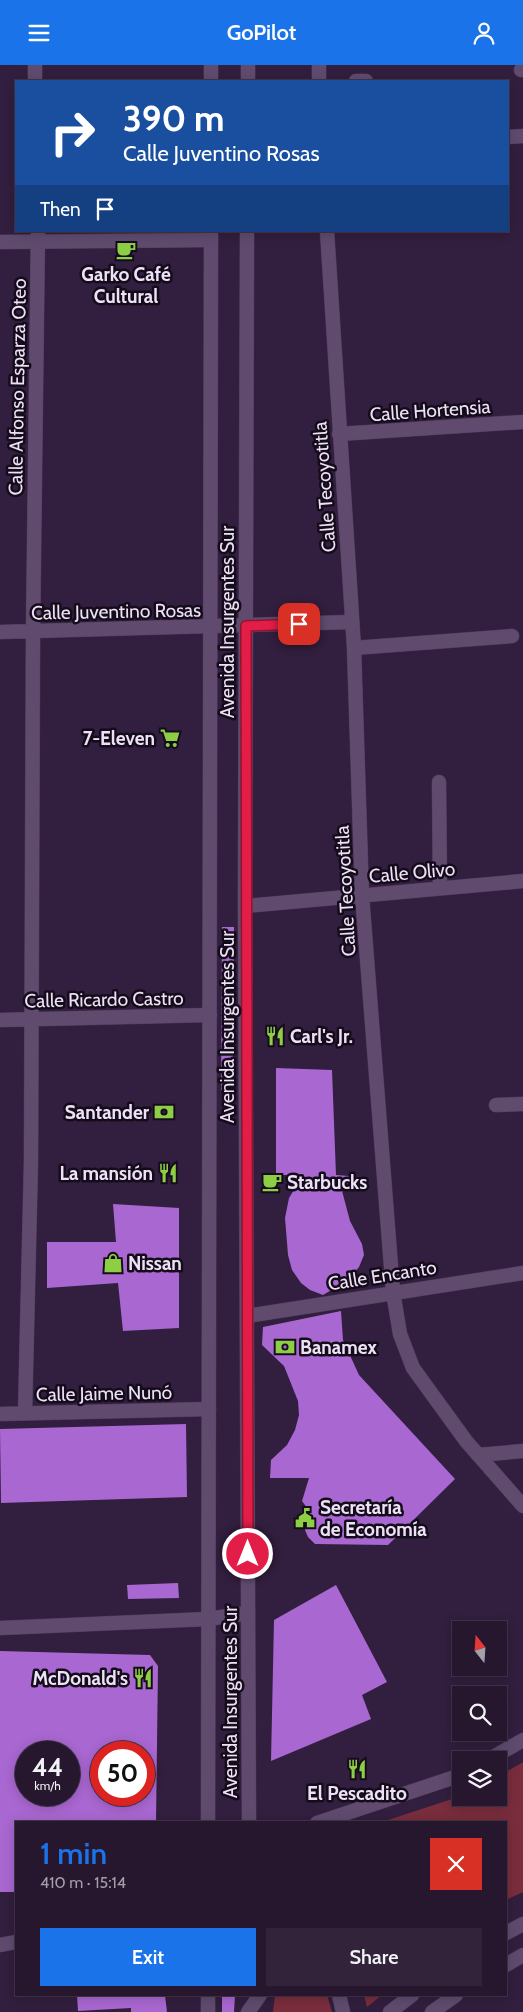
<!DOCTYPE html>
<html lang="en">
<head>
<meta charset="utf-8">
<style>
	:root { --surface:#26162e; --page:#32233a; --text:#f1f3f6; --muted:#a49faa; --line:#42354a; --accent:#1a73e8 }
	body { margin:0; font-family:Cabin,sans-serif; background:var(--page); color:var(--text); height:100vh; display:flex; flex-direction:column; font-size:19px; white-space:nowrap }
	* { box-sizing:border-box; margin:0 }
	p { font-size:16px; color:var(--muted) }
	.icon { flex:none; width:28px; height:28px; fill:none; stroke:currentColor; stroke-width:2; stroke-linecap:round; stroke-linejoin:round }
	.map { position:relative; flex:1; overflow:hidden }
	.panel { position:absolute; left:15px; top:1756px; width:492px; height:175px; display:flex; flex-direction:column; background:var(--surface); border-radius:0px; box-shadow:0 2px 12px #0003,0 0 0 1px var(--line) }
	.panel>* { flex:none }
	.hud { position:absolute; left:15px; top:15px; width:494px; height:152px; border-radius:0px; box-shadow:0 2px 12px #0003,0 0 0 1px var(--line); background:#1a4fa0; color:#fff; overflow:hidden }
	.needle { width:32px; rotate:343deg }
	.fabs { position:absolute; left:452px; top:1556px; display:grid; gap:10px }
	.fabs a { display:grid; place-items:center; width:55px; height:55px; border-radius:0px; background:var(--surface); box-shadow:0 2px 12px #0003,0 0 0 1px var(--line); font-size:25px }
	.speed { position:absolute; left:15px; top:1676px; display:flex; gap:10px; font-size:25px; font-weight:700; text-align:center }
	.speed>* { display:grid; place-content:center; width:65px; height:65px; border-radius:50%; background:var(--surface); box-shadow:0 2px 12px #0003,0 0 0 1px var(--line); line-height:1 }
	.speed small { font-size:12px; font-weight:400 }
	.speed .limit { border:8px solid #d22; background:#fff; color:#111 }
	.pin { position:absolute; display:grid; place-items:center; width:42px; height:42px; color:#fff; margin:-21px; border-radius:10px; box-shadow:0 2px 8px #0006 }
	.me { position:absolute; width:55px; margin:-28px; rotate:0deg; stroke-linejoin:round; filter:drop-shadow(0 0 4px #0008) }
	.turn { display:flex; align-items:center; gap:18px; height:105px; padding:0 25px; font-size:22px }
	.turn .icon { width:65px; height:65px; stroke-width:2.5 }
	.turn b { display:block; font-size:35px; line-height:42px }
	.then { display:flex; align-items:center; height:48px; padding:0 25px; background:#0003; gap:10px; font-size:19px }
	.round { display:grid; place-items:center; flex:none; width:52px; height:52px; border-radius:0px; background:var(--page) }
	.summary { display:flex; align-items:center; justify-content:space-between; height:85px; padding:0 25px }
	h1 { font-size:30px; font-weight:600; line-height:38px; color:var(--accent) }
	.button { display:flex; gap:10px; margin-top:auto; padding:10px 25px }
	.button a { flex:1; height:58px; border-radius:0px; background:var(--accent); color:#fff; font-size:20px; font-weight:600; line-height:58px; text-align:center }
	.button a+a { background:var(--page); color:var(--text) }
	header { display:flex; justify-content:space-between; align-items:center; height:65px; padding:0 25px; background:var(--accent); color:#fff; font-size:22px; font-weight:600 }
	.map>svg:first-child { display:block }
</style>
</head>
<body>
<header><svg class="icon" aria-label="menu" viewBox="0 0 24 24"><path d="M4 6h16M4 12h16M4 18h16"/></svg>GoPilot<svg class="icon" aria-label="person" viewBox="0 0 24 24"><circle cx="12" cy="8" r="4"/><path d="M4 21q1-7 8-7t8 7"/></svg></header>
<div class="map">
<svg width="523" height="1947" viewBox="0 0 523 1947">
	<rect width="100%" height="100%" fill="#321e3e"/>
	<path fill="#7a2d3c" d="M523 1697V1827L506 1835V1758L382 1757 461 1731 499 1732V1711Z
		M275 1930H327L332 1947H273Z
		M364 1930H382L367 1942Z"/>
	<path fill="#a967d1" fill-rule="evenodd" d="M222 862H234L233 1025H221Z
		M276 1003 332 1005 336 1110 362 1112 341 1122 350 1156 362 1179 364 1190 359 1202 348 1215 323 1230 310 1225 301 1218 292 1205 288 1190 285 1153 289 1133 303 1110H276Z
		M113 1139 179 1143V1263L123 1266 118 1218 47 1223V1177H116Z
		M341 1246 343 1275 359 1310 455 1414 388 1480 315 1479 308 1472 305 1465 310 1447 302 1436 309 1413H270L271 1395 287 1380 295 1365 299 1350 298 1336 284 1301 262 1280 263 1262Z
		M186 1359 187 1432 1 1438 0 1364Z
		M178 1518 179 1533 128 1534 127 1520Z
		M336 1520 387 1617 362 1630 371 1654 271 1696 274 1555Z
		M0 1586 150 1590 158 1601 156 1758H16V1827H0ZM26 1688H69V1730H26ZM101 1688H144V1730H101Z
		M77 1930H165L167 1947H131V1943L78 1946Z
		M222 1930H235L234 1947H222Z"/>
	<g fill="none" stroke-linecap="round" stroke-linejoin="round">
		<defs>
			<path id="minor" d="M35 0V16
				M319 0V16
				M521 5H523
				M356 16H366
				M508 72 523 71
				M327 166 354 583 362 830 393 1227 400 1269 413 1303 466 1376 523 1441
				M0 177 211 175
				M339 369 523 357
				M0 567 352 557
				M354 583 512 571
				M439 717 440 823
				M245 841 523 816
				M0 955 210 950
				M496 1040 523 1039
				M247 1251 523 1208
				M25 1348 31 1096 33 567 38 166
				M0 1349 209 1344
				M478 1390 523 1386
				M0 1563 208 1554 248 1548
				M0 1880 16 1877"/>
			<path id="tertiary" d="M488 1695 523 1675
				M317 1758 461 1710"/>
			<path id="secondary" d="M211 16V0
				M248 16V0
				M247 166 245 841 249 1758
				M208 1758 211 166
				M506 1868 523 1859
				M506 1900 523 1890
				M208 1930V1947
				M339 1930 343 1947
				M248 1947 260 1930
				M390 1947 412 1930
				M432 1947 456 1930"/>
		</defs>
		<use href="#minor" stroke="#4c3b56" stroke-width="15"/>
		<use href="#tertiary" stroke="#4c3b56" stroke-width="15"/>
		<use href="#secondary" stroke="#4c3b56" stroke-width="15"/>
		<use href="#minor" stroke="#604b6f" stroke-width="14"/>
		<use href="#tertiary" stroke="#604b6f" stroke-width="14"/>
		<use href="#secondary" stroke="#604b6f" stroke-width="14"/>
	</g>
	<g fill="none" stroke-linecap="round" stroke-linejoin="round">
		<defs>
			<path id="route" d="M248 1489 246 561 299 559"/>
		</defs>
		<use href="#route" stroke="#92132f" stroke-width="12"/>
		<use href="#route" stroke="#e11d48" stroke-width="9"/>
	</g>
	<defs>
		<symbol id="cafe-bare" viewBox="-9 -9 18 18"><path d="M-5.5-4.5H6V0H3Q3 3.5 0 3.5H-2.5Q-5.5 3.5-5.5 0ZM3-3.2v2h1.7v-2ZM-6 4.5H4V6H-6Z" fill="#8dce44" stroke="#150c1b" stroke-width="2.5" paint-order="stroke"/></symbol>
		<symbol id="supermarket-bare" viewBox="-9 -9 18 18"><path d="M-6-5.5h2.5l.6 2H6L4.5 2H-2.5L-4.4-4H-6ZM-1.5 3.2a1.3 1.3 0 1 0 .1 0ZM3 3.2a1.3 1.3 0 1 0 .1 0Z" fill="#8dce44" stroke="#150c1b" stroke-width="2.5" paint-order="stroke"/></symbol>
		<symbol id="restaurant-bare" viewBox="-9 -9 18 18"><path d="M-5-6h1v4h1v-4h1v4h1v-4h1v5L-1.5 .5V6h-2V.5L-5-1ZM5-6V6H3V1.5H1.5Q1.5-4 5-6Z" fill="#8dce44" stroke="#150c1b" stroke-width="2.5" paint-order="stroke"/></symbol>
		<symbol id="bank-bare" viewBox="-9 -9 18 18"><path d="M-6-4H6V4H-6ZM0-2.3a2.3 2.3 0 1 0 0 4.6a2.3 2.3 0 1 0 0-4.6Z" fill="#8dce44" stroke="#150c1b" stroke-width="2.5" paint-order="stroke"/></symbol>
		<symbol id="shop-bare" viewBox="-9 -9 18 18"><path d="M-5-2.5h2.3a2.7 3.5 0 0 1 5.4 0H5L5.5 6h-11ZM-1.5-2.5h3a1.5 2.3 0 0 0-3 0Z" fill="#8dce44" stroke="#150c1b" stroke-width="2.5" paint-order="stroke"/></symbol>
		<symbol id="civic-bare" viewBox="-9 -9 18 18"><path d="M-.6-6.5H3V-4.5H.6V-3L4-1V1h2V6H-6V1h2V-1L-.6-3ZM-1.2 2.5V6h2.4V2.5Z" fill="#8dce44" stroke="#150c1b" stroke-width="2.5" paint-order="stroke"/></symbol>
	</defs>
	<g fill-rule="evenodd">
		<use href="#cafe-bare" x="112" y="171" width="28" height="28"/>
		<use href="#supermarket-bare" x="156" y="659" width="28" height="28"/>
		<use href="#restaurant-bare" x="261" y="957" width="28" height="28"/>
		<use href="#bank-bare" x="150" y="1033" width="28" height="28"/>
		<use href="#restaurant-bare" x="154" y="1094" width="28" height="28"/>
		<use href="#cafe-bare" x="258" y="1103" width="28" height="28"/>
		<use href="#shop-bare" x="99" y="1184" width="28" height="28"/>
		<use href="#bank-bare" x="271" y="1268" width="28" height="28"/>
		<use href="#civic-bare" x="291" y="1439" width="28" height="28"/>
		<use href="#restaurant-bare" x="129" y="1599" width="28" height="28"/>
		<use href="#restaurant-bare" x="343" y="1690" width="28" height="28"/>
	</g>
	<g text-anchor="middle" stroke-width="5" stroke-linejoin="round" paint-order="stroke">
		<g font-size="19" font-weight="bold" fill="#ede1f6" stroke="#150c1b" text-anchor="start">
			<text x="126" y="216" text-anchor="middle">Garko Café<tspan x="126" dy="22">Cultural</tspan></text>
			<text x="155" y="680" text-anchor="end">7-Eleven</text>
			<text x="290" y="978">Carl's Jr.</text>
			<text x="149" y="1054" text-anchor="end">Santander</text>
			<text x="153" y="1115" text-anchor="end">La mansión</text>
			<text x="287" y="1124">Starbucks</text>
			<text x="128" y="1205">Nissan</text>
			<text x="300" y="1289">Banamex</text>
			<text x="320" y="1449">Secretaría<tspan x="320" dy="22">de Economía</tspan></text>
			<text x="128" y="1620" text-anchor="end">McDonald's</text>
			<text x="357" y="1735" text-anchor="middle">El Pescadito</text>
		</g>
		<g font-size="19" fill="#ede1f6" stroke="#150c1b">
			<text transform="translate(17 322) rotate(-89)" y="7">Calle Alfonso Esparza Oteo</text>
			<text transform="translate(430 345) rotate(-4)" y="7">Calle Hortensia</text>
			<text transform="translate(324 422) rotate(-94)" y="7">Calle Tecoyotitla</text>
			<text transform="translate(116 546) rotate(-1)" y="7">Calle Juventino Rosas</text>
			<text transform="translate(227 557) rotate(-90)" y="7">Avenida Insurgentes Sur</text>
			<text transform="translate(412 807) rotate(-5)" y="7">Calle Olivo</text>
			<text transform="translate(345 826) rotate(-93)" y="7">Calle Tecoyotitla</text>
			<text transform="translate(104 934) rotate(-1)" y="7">Calle Ricardo Castro</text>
			<text transform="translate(227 962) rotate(-90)" y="7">Avenida Insurgentes Sur</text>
			<text transform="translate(382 1210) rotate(-9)" y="7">Calle Encanto</text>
			<text transform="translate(104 1328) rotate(-1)" y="7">Calle Jaime Nunó</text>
			<text transform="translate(230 1637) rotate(-90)" y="7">Avenida Insurgentes Sur</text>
		</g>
	</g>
</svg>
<div class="fabs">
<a><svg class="needle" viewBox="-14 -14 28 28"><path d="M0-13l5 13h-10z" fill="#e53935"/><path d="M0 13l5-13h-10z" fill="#a49faa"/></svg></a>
<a><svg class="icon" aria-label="search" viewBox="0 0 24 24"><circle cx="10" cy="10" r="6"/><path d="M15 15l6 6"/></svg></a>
<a><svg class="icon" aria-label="layers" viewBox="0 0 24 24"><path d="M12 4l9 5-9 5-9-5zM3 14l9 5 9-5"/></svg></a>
</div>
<div class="speed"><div>44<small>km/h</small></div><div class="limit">50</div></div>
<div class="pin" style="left:299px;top:559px;background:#d93025"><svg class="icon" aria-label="arrive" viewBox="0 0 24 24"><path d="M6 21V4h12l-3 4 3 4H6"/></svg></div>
<svg class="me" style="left:248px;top:1489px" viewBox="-20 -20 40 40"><circle r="17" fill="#e11d48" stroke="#fff" stroke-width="3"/><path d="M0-11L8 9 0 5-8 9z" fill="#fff"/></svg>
<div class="hud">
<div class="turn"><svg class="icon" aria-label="right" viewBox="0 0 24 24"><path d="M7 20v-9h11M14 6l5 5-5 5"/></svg><div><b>390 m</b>Calle Juventino Rosas</div></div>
<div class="then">Then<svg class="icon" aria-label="arrive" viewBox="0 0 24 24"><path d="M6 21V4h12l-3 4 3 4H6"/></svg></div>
</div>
<section class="panel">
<div class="summary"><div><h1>1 min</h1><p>410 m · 15:14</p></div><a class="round" style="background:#d93025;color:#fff"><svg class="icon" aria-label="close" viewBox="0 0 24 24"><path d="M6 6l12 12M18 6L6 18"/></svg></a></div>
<div class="button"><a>Exit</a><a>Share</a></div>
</section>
</div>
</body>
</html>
